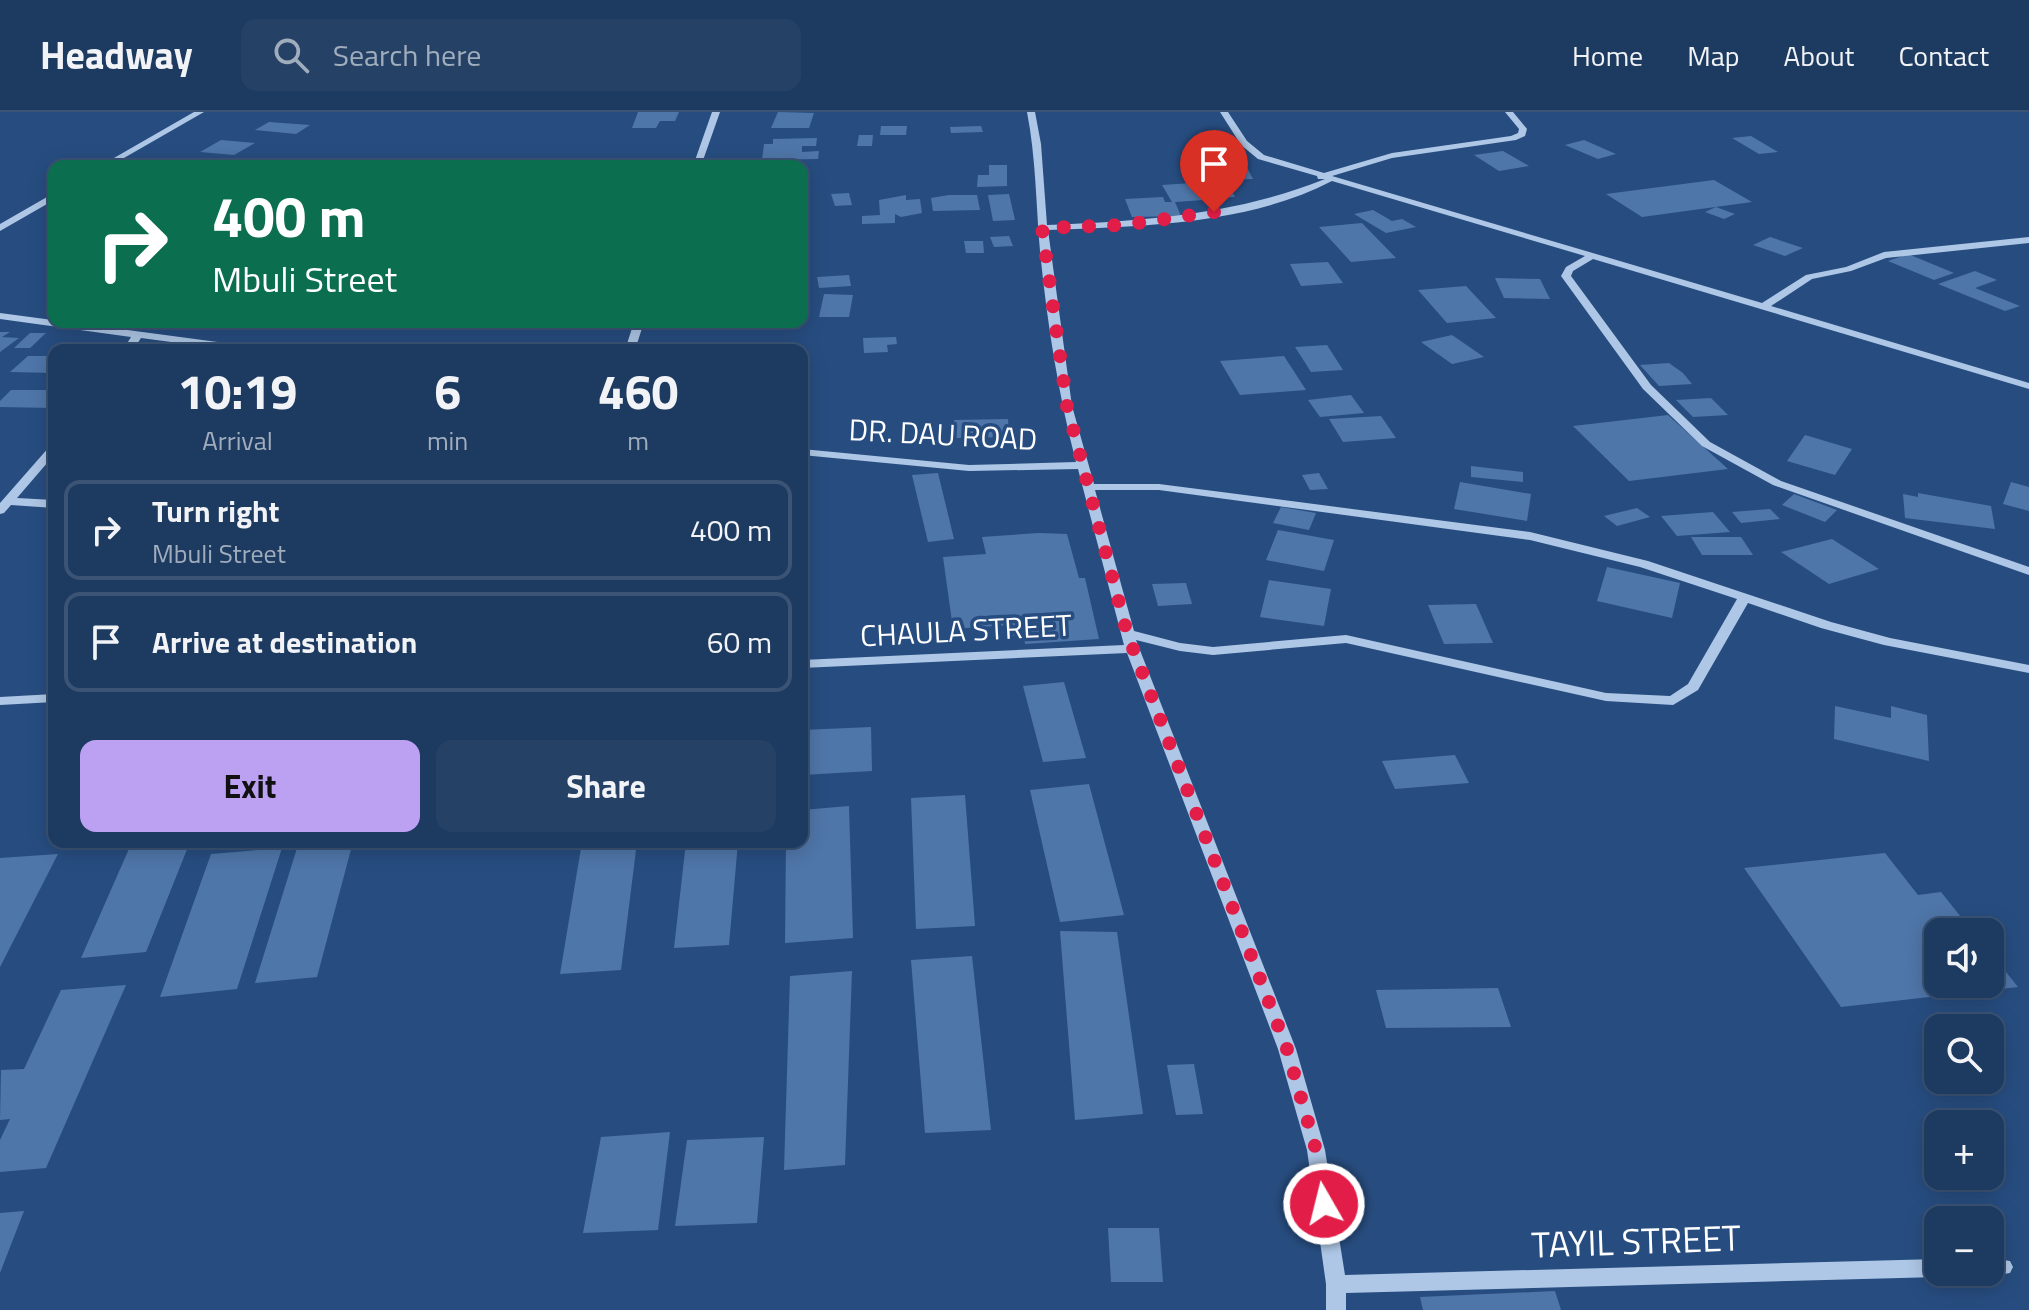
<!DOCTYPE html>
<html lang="en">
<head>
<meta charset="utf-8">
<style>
	:root { --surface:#1d3a60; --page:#254166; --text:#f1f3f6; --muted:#a0adbd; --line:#3b5475; --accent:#bca0f2 }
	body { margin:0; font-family:"Titillium Web",sans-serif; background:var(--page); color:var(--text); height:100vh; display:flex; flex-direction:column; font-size:30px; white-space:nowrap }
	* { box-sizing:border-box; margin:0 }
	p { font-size:26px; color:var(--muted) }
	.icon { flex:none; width:44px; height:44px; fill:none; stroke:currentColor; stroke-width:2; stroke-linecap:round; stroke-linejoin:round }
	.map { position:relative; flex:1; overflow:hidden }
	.drawer { position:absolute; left:48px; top:232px; width:760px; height:504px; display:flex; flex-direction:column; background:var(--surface); border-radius:16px; box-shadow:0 4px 20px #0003,0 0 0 2px var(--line) }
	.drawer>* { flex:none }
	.top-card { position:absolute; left:48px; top:48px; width:760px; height:168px; border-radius:16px; box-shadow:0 4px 20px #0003,0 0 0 2px var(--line); background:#0b6e4f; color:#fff; overflow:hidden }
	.fabs { position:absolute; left:1924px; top:806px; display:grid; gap:16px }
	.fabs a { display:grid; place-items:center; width:80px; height:80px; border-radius:16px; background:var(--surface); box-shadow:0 4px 20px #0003,0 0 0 2px var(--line); font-size:40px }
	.pin { position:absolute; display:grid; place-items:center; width:68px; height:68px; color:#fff; margin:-82px -34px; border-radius:50% 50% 50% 0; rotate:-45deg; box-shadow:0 0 8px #0007 }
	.pin .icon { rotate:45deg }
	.me { position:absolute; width:88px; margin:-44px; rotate:352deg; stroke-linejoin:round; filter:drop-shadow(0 0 6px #0008) }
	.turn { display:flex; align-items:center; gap:28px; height:168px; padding:0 32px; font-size:36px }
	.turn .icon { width:104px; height:104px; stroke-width:2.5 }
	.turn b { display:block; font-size:56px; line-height:68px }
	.eta { display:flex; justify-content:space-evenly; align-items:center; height:136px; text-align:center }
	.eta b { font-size:48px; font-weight:700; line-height:56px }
	.cta { display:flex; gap:16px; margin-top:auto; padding:16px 32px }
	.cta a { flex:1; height:92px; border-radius:16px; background:var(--accent); color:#111; font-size:32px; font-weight:700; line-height:92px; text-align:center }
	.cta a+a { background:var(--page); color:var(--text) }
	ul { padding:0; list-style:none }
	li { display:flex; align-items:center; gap:24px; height:100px; margin:0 16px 12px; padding:0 16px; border:4px solid var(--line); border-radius:16px }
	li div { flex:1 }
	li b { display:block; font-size:30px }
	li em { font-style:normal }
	header { display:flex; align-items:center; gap:48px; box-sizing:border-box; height:112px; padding:0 40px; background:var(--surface); border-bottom:2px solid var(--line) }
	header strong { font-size:38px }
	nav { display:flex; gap:44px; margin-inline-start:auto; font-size:28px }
	.search { width:560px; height:72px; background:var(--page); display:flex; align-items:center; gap:20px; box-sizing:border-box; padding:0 28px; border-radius:16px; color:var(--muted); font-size:30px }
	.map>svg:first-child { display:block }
</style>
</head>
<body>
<header>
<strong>Headway</strong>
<div class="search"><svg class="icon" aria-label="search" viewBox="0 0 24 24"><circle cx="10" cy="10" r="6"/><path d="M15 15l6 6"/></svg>Search here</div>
<nav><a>Home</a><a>Map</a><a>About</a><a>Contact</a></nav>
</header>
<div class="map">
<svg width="2029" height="1198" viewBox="0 0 2029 1198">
	<rect width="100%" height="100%" fill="#274d80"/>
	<path fill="#4f76a9" d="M638 0H679L675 9H660L656 16H632Z
		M778 0 814 1 809 16H771Z
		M269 10 310 13 296 22 255 18Z
		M881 14H907L906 23H880Z
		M981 14 983 20 951 21 950 15Z
		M859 23H873L872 34H857Z
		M1751 24 1778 40 1759 42 1732 26Z
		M817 26 816 34H802V40L819 39 818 47 762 48 764 32H773V27Z
		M221 28 255 31 234 43 200 40Z
		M1584 28 1616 42 1598 47 1565 33Z
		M1503 39 1529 54 1499 59 1474 43Z
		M1242 46 1253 67 1222 68 1220 63 1211 64 1206 53H1213L1210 47Z
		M989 53H1007V74L977 75 978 63H989Z
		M1714 68 1752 90 1642 105 1606 82Z
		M1192 71 1204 88 1175 90 1181 104 1132 105 1125 87 1163 85 1165 90H1172L1162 73Z
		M1228 72 1235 85 1213 86 1206 73Z
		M849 81 852 93 835 94 831 82Z
		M1009 82 1015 108 993 109 988 83Z
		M906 83V88L920 87 922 101 901 105 895 102V111L862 112V104L880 103 879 88Z
		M949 83H977L980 98 933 99 931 86Z
		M1716 95 1735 102 1724 107 1705 100Z
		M1373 98 1392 109 1402 107 1416 115 1386 121 1354 102Z
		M1362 111 1396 146 1351 150 1319 115Z
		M1009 124 1013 134 994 135 990 125Z
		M1770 125 1803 136 1785 144 1753 133Z
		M964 129H983L984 141H966Z
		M1908 142 1954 161 1934 168 1888 149Z
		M1328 150 1343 171 1301 174 1290 152Z
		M1975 159 1997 168 1975 176 2020 194 2005 199 1938 172Z
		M849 163 851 174 819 176 817 165Z
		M1495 166 1540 167 1550 187 1504 186Z
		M1466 174 1496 206 1447 211 1418 178Z
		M824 182 853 183 849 205H819Z
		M0 220H10L2 225 19 226 0 240Z
		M30 221H46L30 236H14Z
		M1452 223 1484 245 1452 252 1421 230Z
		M896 225 897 232 887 233 888 240 864 241 863 226Z
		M1327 233 1343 258 1311 260 1295 235Z
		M28 244H54V261L10 260Z
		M1284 244 1306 278 1240 283 1220 249Z
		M1669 251 1683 261 1692 272 1659 274 1640 253Z
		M11 278H54V296L0 295V289Z
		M1351 283 1364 301 1320 305 1308 288Z
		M1711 286 1728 303 1693 305 1676 288Z
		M1668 303 1728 357 1629 369 1573 314Z
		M1381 304 1396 326 1343 330 1329 307Z
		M1008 307 1009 325 955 326 954 308Z
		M1805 323 1852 337 1835 363 1787 349Z
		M1471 354 1523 360V370L1471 365Z
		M938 361 954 427 928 430 912 363Z
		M1319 361 1328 377 1310 378 1302 363Z
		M1460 370 1531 382 1527 409 1454 397Z
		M2011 370 2029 375V399L2003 392Z
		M1918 381 1991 394 1995 417 1905 406 1903 382 1918 385Z
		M1794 382 1837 398 1825 410 1782 393Z
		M1281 395 1316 401 1309 418 1273 411Z
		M1637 396 1650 405 1617 414 1604 404Z
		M1770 397 1780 407 1741 411 1732 400Z
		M1713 400 1730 420 1677 424 1661 404Z
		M1278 418 1334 428 1324 459 1266 448Z
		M1039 421 1067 422 1079 466H1085L1099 527 1025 532 1024 524H1011L1009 513 953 517 943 445 986 442 982 425Z
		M1691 425H1741L1753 443H1702Z
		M1832 427 1879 457 1829 472 1781 440Z
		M1607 455 1680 471 1672 506 1597 489Z
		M1269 468 1331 477 1324 514 1260 505Z
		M1186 471 1192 492 1158 494 1152 472Z
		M1476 492 1493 531 1444 532 1428 493Z
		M1064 570 1086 646 1043 650 1023 574Z
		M1835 594 1891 606V594L1927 603 1929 649 1834 627Z
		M871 615 872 659 802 663V618Z
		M1455 643 1469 671 1395 677 1382 649Z
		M1089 672 1124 803 1060 810 1030 678Z
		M965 683 975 814 916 817 911 686Z
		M849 694 853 826 785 831 786 730H802V698Z
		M132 730H190L146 840 81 846Z
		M353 730 317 865 255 871 298 733Z
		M582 730H637L621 858 560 862Z
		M686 730H738L729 833 674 836Z
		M282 736 237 877 160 885 211 742Z
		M1885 741 1918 783 1941 780 1973 820H1938V872H1990V840L2018 875 1841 895 1744 756Z
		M58 742 0 855V746Z
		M1060 819 1117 820 1143 1002 1075 1008Z
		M972 844 991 1018 925 1021 911 848Z
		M852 859 845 1053 784 1058 790 864Z
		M126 873 46 1056 0 1060V1028L10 1007 0 1008 1 958 24 957 61 878Z
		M1498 876 1511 915 1386 916 1376 878Z
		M1194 952 1203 1002 1176 1003 1167 953Z
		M670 1020 658 1118 583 1121 601 1025Z
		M764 1025 757 1111 675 1114 687 1028Z
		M24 1099 0 1161V1101Z
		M1108 1116H1159L1163 1170H1111Z
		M1555 1179 1561 1198H1423L1420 1185Z"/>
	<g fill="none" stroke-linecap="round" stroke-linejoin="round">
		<path fill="#aec7e6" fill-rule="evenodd" d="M194 0H204L110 54H100Z
			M712 0H720L701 54H693Z
			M1027 0H1035L1041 32 1047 113C1143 109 1236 103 1325 67H1318L1317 64 1258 47 1241 33 1220 0H1228L1247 29 1264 43 1324 61 1392 41 1511 24 1518 21 1519 17 1505 0H1513L1527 17 1525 24 1516 28 1392 46 1332 64 1762 191 1806 163 1846 155 1884 140 2029 125V131L1886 146 1851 159 1812 167 1771 194 2029 271V277L1593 147 1573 159 1571 164 1651 273 1710 330 1781 369 2029 455V463L1773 373 1702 334 1643 277 1561 164 1566 155 1585 144 1332 69C1247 113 1142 114 1048 118L1072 294 1094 372H1159L1530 420 1648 449 1831 510 1890 526 2029 553V561L1884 533 1821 516 1748 491 1698 578 1673 593 1606 589 1346 531 1213 543 1180 539 1136 528 1296 937 1325 1038 1345 1163 1938 1147V1160H1946L1945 1162 1938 1165 1346 1181V1198H1326V1172L1307 1038 1278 937 1127 541 802 556V548L1124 533 1078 357 969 359 802 343V337L969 353 1076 350C1058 281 1047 210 1040 139 1036 93 1036 46 1027 0ZM1095 378H1159L1530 428 1640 455 1737 487 1688 572 1670 584 1606 581 1346 523 1213 535 1180 531 1134 519Z
			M54 81V88L0 119V112Z
			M0 201 255 235 260 238H232L141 226 133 238H123L131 225 0 207Z
			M634 210H644L635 238H625Z
			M54 333V343L17 386 54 388V396L11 393 4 401 0 402V391L50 334Z
			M54 582V590L0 593V585Z
			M1990 1146 2010 1149 2013 1155 2010 1161 1990 1164 1983 1161 1990 1160Z"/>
	</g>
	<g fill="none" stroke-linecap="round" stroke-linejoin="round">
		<path stroke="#e11d48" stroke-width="14" stroke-dasharray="0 25.2" d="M1214 100 1124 113 1042 116 1067 294 1127 521 1287 937 1316 1038 1324 1092"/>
	</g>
	<g text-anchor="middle" stroke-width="7" stroke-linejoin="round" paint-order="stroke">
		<g font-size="30" fill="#fff" stroke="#274d80">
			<text transform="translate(943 323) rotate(3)" y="10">DR. DAU ROAD</text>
			<text transform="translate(966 519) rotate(-3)" y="10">CHAULA STREET</text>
		</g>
		<g font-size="36" fill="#fff" stroke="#274d80">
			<text transform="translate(1636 1129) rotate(-2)" y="13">TAYIL STREET</text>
		</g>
	</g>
</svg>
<div class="fabs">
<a><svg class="icon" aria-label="sound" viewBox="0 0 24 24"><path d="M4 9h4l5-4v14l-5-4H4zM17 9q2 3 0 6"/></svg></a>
<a><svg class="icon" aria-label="search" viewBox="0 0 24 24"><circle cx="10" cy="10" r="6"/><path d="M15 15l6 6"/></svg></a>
<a>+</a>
<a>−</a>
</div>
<div class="pin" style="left:1214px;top:100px;background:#d93025"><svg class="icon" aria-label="arrive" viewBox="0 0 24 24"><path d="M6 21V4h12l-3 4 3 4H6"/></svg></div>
<svg class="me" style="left:1324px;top:1092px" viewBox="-20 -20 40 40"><circle r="17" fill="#e11d48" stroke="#fff" stroke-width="3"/><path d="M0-11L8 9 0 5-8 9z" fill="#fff"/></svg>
<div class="top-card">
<div class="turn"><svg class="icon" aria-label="right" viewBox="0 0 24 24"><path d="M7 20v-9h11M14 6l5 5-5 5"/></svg><div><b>400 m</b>Mbuli Street</div></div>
</div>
<section class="drawer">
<div class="eta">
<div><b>10:19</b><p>Arrival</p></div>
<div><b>6</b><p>min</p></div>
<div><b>460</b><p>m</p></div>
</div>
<ul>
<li><svg class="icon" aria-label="right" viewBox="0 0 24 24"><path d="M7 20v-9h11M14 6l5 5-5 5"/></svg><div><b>Turn right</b><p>Mbuli Street</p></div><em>400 m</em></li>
<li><svg class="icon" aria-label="arrive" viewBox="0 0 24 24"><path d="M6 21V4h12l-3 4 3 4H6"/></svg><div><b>Arrive at destination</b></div><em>60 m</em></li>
</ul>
<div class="cta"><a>Exit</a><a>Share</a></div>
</section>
</div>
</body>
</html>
